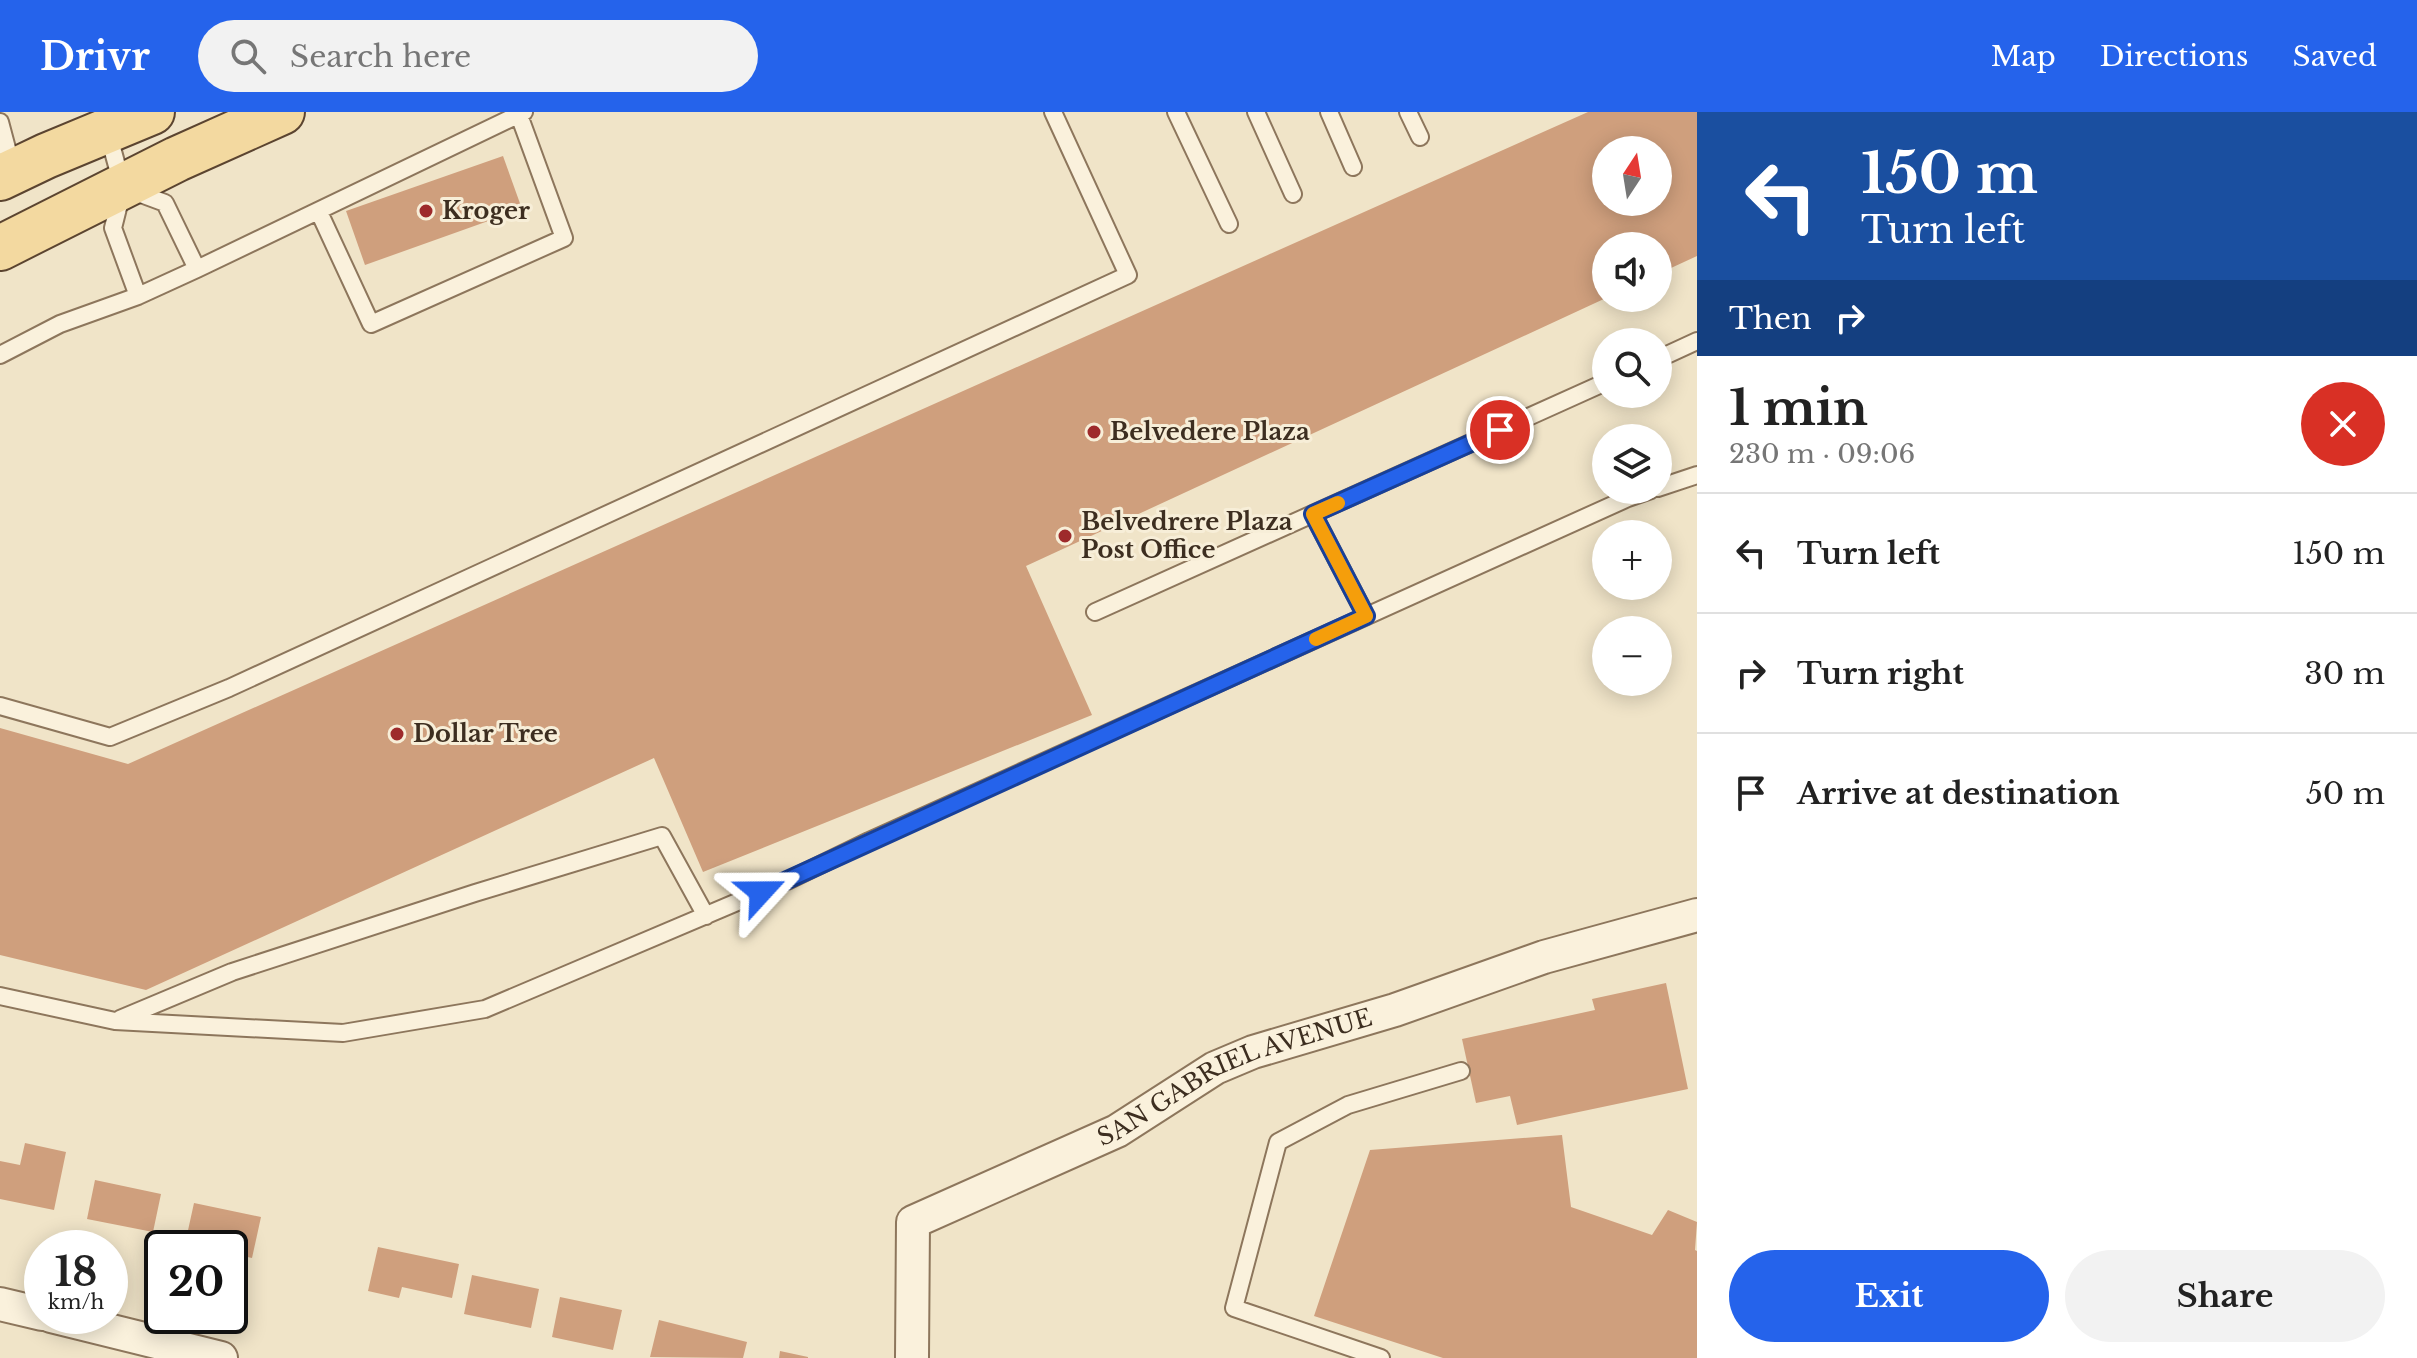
<!DOCTYPE html>
<html lang="en">
<head>
<meta charset="utf-8">
<style>
	:root { --surface:#fff; --page:#f2f2f2; --text:#222; --muted:#767676; --line:#e0e0e0; --accent:#2563eb }
	body { margin:0; font-family:"Libre Baskerville",serif; background:var(--page); color:var(--text); height:100vh; display:flex; flex-direction:column; font-size:30px; white-space:nowrap }
	* { box-sizing:border-box; margin:0 }
	p { font-size:26px; color:var(--muted) }
	.icon { flex:none; width:44px; height:44px; fill:none; stroke:currentColor; stroke-width:2; stroke-linecap:round; stroke-linejoin:round }
	.map { position:relative; flex:1; overflow:hidden }
	.details { display:flex; flex-direction:column; background:var(--surface); width:720px }
	.details>* { flex:none }
	.top-card { background:#1a4fa0; color:#fff; overflow:hidden }
	.needle { width:52px; rotate:12deg }
	.buttons { position:absolute; left:1592px; top:24px; display:grid; gap:16px }
	.buttons a { display:grid; place-items:center; width:80px; height:80px; border-radius:50%; background:var(--surface); box-shadow:0 4px 20px #0003; font-size:40px }
	.speed { position:absolute; left:24px; top:1118px; display:flex; gap:16px; font-size:40px; font-weight:700; text-align:center }
	.speed>* { display:grid; place-content:center; width:104px; height:104px; border-radius:50%; background:var(--surface); box-shadow:0 4px 20px #0003; line-height:1 }
	.speed small { font-size:20px; font-weight:400 }
	.speed .limit { border:4px solid #111; border-radius:12px; background:#fff; color:#111 }
	.pin { position:absolute; display:grid; place-items:center; width:68px; height:68px; color:#fff; margin:-34px; border:4px solid #fff; border-radius:50%; box-shadow:0 2px 8px #0007 }
	.me { position:absolute; width:88px; margin:-44px; rotate:66deg; stroke-linejoin:round; filter:drop-shadow(0 0 6px #0008) }
	.turn { display:flex; align-items:center; gap:28px; height:168px; padding:0 32px; font-size:36px }
	.turn .icon { width:104px; height:104px; stroke-width:2.5 }
	.turn b { display:block; font-size:56px; line-height:68px }
	.then { display:flex; align-items:center; height:76px; padding:0 32px; background:#0003; gap:16px; font-size:30px }
	.round { display:grid; place-items:center; flex:none; width:84px; height:84px; border-radius:42px; background:var(--page) }
	.head { display:flex; align-items:center; justify-content:space-between; height:136px; padding:0 32px }
	h1 { font-size:48px; font-weight:700; line-height:60px }
	.cta { display:flex; gap:16px; margin-top:auto; padding:16px 32px }
	.cta a { flex:1; height:92px; border-radius:48px; background:var(--accent); color:#fff; font-size:32px; font-weight:700; line-height:92px; text-align:center }
	.cta a+a { background:var(--page); color:var(--text) }
	ul { padding:0; list-style:none }
	li { display:flex; align-items:center; gap:24px; height:120px; padding:0 32px; border-top:2px solid var(--line) }
	li div { flex:1 }
	li b { display:block; font-size:30px }
	li em { font-style:normal }
	header { display:flex; align-items:center; gap:48px; box-sizing:border-box; height:112px; padding:0 40px; background:var(--accent); color:#fff }
	header strong { font-size:38px }
	nav { display:flex; gap:44px; margin-inline-start:auto; font-size:28px }
	.search { width:560px; height:72px; background:var(--page); display:flex; align-items:center; gap:20px; box-sizing:border-box; padding:0 28px; border-radius:44px; color:var(--muted); font-size:30px }
	main { display:flex; flex:1; min-height:0 }
	.map>svg:first-child { display:block }
</style>
</head>
<body>
<header>
<strong>Drivr</strong>
<div class="search"><svg class="icon" aria-label="search" viewBox="0 0 24 24"><circle cx="10" cy="10" r="6"/><path d="M15 15l6 6"/></svg>Search here</div>
<nav><a>Map</a><a>Directions</a><a>Saved</a></nav>
</header>
<main>
<div class="map">
<svg width="1697" height="1246" viewBox="0 0 1697 1246">
	<rect width="100%" height="100%" fill="#f0e4c8"/>
	<path fill="#cf9f7d" fill-rule="evenodd" d="M1588 0H1697V144L1658 162V134H1606V186L1026 454 1092 603 703 760 654 646 146 878 0 843V616L128 652ZM1606 38H1658V90H1606Z
		M503 44 522 97 365 153 346 99Z
		M1666 871 1688 977 1517 1013 1510 984 1476 991 1462 927 1595 898 1592 887Z
		M1562 1023 1571 1095 1652 1123 1668 1098 1697 1110 1695 1138 1697 1139V1246H1443L1314 1204 1370 1038Z
		M25 1031 66 1040 54 1098 0 1087V1049L20 1053Z
		M95 1068 161 1082 153 1120 87 1107Z
		M194 1091 261 1105 252 1146 230 1141V1136H205L185 1132Z
		M378 1135 459 1152 452 1186 402 1175 399 1186 368 1179Z
		M472 1163 539 1177 531 1216 464 1202Z
		M560 1185 622 1198 613 1238 552 1225Z
		M659 1208 747 1230 743 1246 650 1245Z
		M780 1239 808 1245V1246H779Z"/>
	<g fill="none" stroke-linecap="round" stroke-linejoin="round">
		<defs>
			<path id="lane" d="M1176 0 1229 112
				M1256 0 1293 82
				M1329 0 1353 55
				M1408 0 1420 25
				M0 10 13 59
				M108 21 123 76 113 116 138 184
				M130 78 165 91 197 157
				M319 100 371 212 564 126 519 3
				M0 243 60 212 138 184 197 157 524 0
				M1658 247 1697 229
				M1658 376 1697 363
				M1313 402 1366 504
				M1095 500 1606 270
				M0 594 110 625 229 576 1128 163 1053 0
				M0 884 115 909 343 921 485 897 789 768 869 729 1628 386 1651 378
				M120 907 232 860 475 781 662 724 706 804
				M1381 1246 1234 1196 1278 1030 1348 993 1461 959"/>
			<g id="street">
				<path d="M0 1192 42 1202"/>
				<path d="M51 1204 221 1246"/>
				<path id="s1" d="M912 1246 913 1110 1117 1019 1215 956 1253 940 1395 898 1544 845 1697 803"/>
			</g>
			<path id="primary" d="M0 66 46 44 152 0
				M0 136 177 47 282 0"/>
		</defs>
		<use href="#lane" stroke="#8d765c" stroke-width="20"/>
		<use href="#street" stroke="#8d765c" stroke-width="36"/>
		<use href="#primary" stroke="#5b4430" stroke-width="48"/>
		<use href="#lane" stroke="#faf1dc" stroke-width="16"/>
		<use href="#street" stroke="#faf1dc" stroke-width="32"/>
		<use href="#primary" stroke="#f3d9a0" stroke-width="44"/>
	</g>
	<g fill="none" stroke-linecap="round" stroke-linejoin="round">
		<defs>
			<path id="route" d="M761 780 1366 504 1313 402 1500 318"/>
		</defs>
		<use href="#route" stroke="#184099" stroke-width="20"/>
		<use href="#route" stroke="#2563eb" stroke-width="14"/>
		<path stroke="#f59e0b" stroke-width="14" d="M1316 527 1366 504 1313 402 1338 391"/>
	</g>
	<g fill="#9e2a2b" stroke="#f7eed8" stroke-width="3">
		<circle cx="426" cy="99" r="8"/>
		<circle cx="1094" cy="320" r="8"/>
		<circle cx="1065" cy="424" r="8"/>
		<circle cx="397" cy="622" r="8"/>
	</g>
	<g text-anchor="middle" stroke-width="6" stroke-linejoin="round" paint-order="stroke">
		<g font-size="24" font-weight="bold" fill="#3d2e20" stroke="#f7eed8" text-anchor="start">
			<text x="442" y="107">Kroger</text>
			<text x="1110" y="328">Belvedere Plaza</text>
			<text x="1081" y="418">Belvedrere Plaza<tspan x="1081" dy="28">Post Office</tspan></text>
			<text x="413" y="630">Dollar Tree</text>
		</g>
		<g font-size="24" fill="#3d2e20" stroke="#f7eed8">
			<text dy="8" stroke="none"><textPath href="#s1" startOffset="490">SAN GABRIEL AVENUE</textPath></text>
		</g>
	</g>
</svg>
<div class="buttons">
<a><svg class="needle" viewBox="-14 -14 28 28"><path d="M0-13l5 13h-10z" fill="#e53935"/><path d="M0 13l5-13h-10z" fill="#767676"/></svg></a>
<a><svg class="icon" aria-label="sound" viewBox="0 0 24 24"><path d="M4 9h4l5-4v14l-5-4H4zM17 9q2 3 0 6"/></svg></a>
<a><svg class="icon" aria-label="search" viewBox="0 0 24 24"><circle cx="10" cy="10" r="6"/><path d="M15 15l6 6"/></svg></a>
<a><svg class="icon" aria-label="layers" viewBox="0 0 24 24"><path d="M12 4l9 5-9 5-9-5zM3 14l9 5 9-5"/></svg></a>
<a>+</a>
<a>−</a>
</div>
<div class="speed"><div>18<small>km/h</small></div><div class="limit">20</div></div>
<div class="pin" style="left:1500px;top:318px;background:#d93025"><svg class="icon" aria-label="arrive" viewBox="0 0 24 24"><path d="M6 21V4h12l-3 4 3 4H6"/></svg></div>
<svg class="me" style="left:761px;top:780px" viewBox="-20 -20 40 40"><path d="M0-17L14 15 0 8-14 15z" fill="#2563eb" stroke="#fff" stroke-width="4"/></svg>
</div>
<section class="details">
<div class="top-card">
<div class="turn"><svg class="icon" aria-label="left" viewBox="0 0 24 24"><path d="M17 20v-9H6M10 6l-5 5 5 5"/></svg><div><b>150 m</b>Turn left</div></div>
<div class="then">Then<svg class="icon" aria-label="right" viewBox="0 0 24 24"><path d="M7 20v-9h11M14 6l5 5-5 5"/></svg></div>
</div>
<div class="head"><div><h1>1 min</h1><p>230 m · 09:06</p></div><a class="round" style="background:#d93025;color:#fff"><svg class="icon" aria-label="close" viewBox="0 0 24 24"><path d="M6 6l12 12M18 6L6 18"/></svg></a></div>
<ul>
<li><svg class="icon" aria-label="left" viewBox="0 0 24 24"><path d="M17 20v-9H6M10 6l-5 5 5 5"/></svg><div><b>Turn left</b></div><em>150 m</em></li>
<li><svg class="icon" aria-label="right" viewBox="0 0 24 24"><path d="M7 20v-9h11M14 6l5 5-5 5"/></svg><div><b>Turn right</b></div><em>30 m</em></li>
<li><svg class="icon" aria-label="arrive" viewBox="0 0 24 24"><path d="M6 21V4h12l-3 4 3 4H6"/></svg><div><b>Arrive at destination</b></div><em>50 m</em></li>
</ul>
<div class="cta"><a>Exit</a><a>Share</a></div>
</section>
</main>
</body>
</html>
